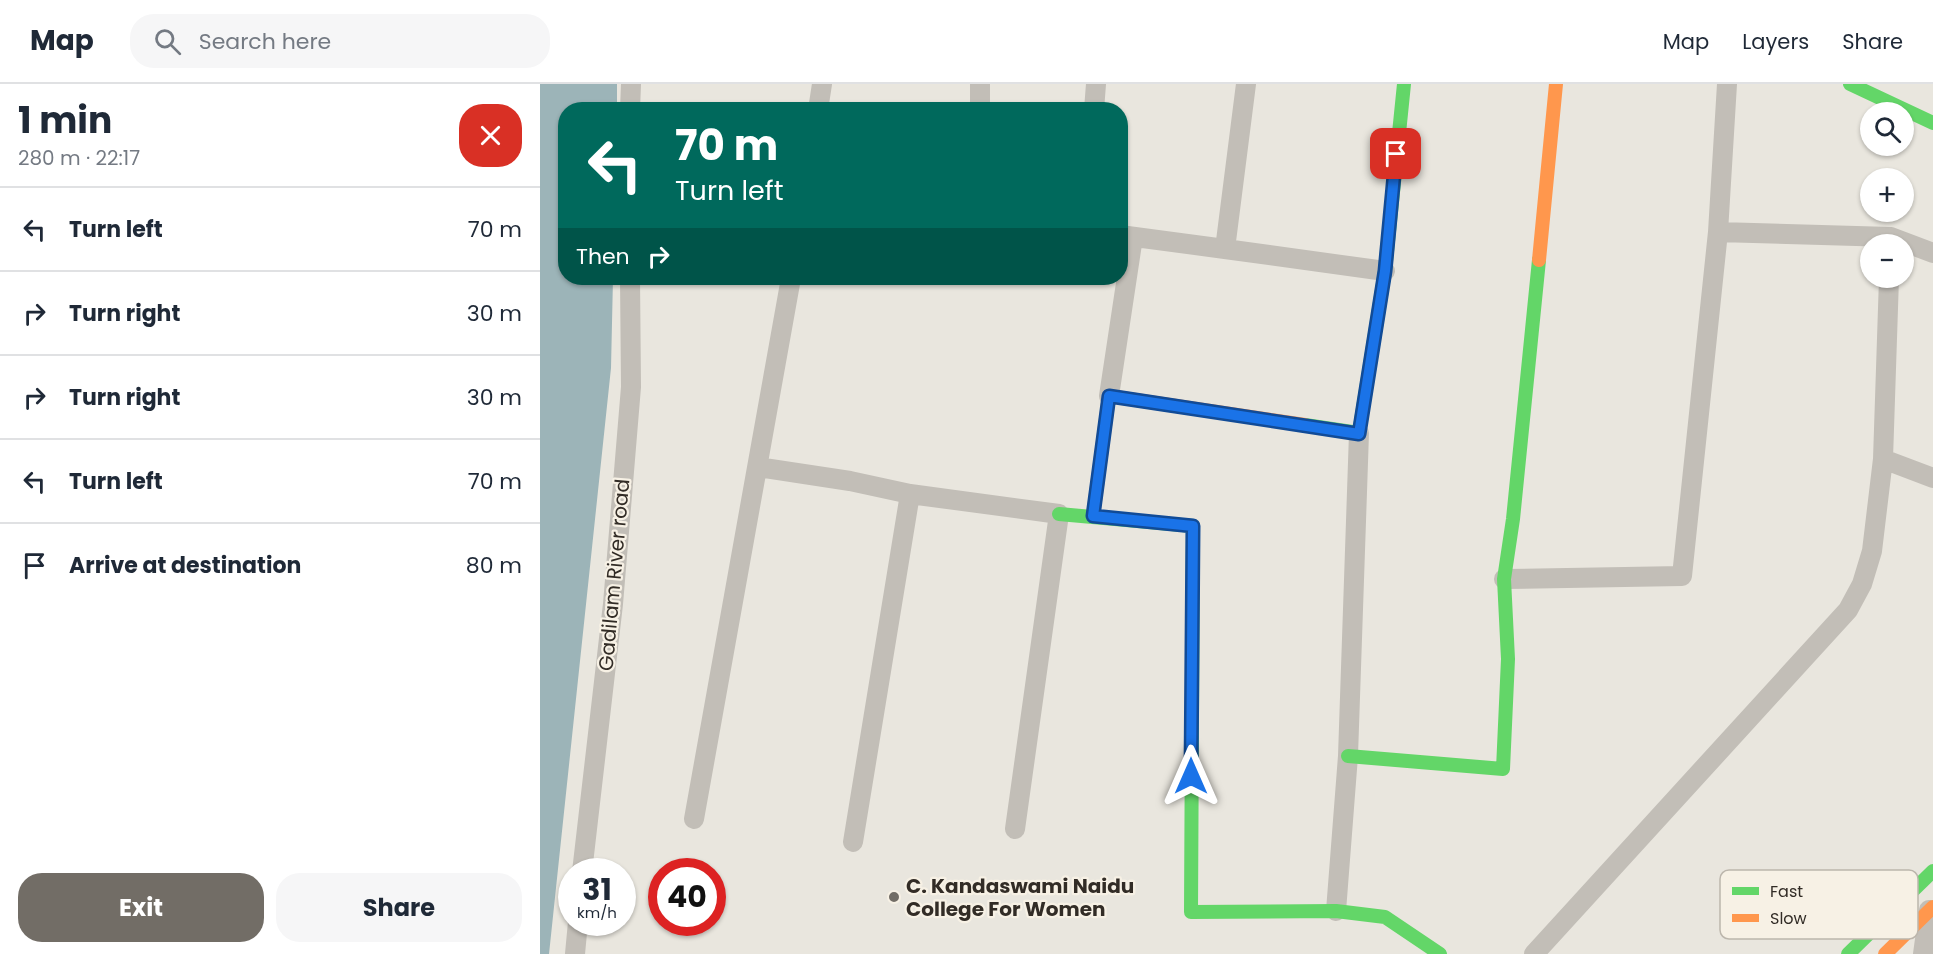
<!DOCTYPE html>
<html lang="en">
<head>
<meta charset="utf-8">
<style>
	:root { --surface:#fff; --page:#f6f6f7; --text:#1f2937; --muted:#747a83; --line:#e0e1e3; --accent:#726d66 }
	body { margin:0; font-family:Poppins,sans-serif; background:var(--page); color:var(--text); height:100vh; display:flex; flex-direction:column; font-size:22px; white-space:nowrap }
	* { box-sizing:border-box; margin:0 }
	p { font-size:20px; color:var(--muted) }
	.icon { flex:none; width:33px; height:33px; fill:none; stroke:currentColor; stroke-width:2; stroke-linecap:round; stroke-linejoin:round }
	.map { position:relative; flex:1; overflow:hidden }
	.drawer { display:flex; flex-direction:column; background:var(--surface); width:540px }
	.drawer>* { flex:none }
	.top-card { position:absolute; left:18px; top:18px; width:570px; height:183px; border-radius:24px; box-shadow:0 2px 4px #0004; background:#00695c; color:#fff; overflow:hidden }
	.controls { position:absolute; left:1320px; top:18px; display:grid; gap:12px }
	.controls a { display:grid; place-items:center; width:54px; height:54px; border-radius:50%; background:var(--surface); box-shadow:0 2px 4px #0004; font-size:30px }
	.speed { position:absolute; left:18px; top:774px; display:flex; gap:12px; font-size:30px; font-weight:700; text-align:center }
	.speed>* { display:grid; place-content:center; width:78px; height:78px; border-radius:50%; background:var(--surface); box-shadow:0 2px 4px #0004; line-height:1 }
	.speed small { font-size:15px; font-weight:400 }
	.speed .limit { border:9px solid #d22; background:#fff; color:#111 }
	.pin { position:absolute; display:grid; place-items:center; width:51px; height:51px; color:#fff; margin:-26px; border-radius:12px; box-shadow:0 3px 9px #0006 }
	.me { position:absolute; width:66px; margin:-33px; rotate:0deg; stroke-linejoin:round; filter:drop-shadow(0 0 4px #0008) }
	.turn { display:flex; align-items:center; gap:21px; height:126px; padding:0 18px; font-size:27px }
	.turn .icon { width:78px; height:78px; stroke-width:2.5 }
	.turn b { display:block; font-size:42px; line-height:51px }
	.then { display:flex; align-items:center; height:57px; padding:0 18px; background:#0003; gap:12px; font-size:22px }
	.round { display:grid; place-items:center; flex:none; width:63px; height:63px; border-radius:24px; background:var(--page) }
	.head { display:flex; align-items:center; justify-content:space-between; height:102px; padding:0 18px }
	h1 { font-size:36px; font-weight:700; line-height:45px }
	.action { display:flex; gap:12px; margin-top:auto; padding:12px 18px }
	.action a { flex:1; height:69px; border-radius:24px; background:var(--accent); color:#fff; font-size:24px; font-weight:700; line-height:69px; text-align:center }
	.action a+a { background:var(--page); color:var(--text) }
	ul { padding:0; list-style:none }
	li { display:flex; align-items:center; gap:18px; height:84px; padding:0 18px; border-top:2px solid var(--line) }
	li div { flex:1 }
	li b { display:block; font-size:22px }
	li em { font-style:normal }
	header { display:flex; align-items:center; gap:36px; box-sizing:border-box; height:84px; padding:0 30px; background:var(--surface); border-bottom:2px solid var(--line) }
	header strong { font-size:28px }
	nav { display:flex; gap:33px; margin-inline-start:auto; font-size:21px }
	.search { width:420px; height:54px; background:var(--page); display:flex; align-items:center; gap:15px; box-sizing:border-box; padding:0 21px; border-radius:24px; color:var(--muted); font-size:22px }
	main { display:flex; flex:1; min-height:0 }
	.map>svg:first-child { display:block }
</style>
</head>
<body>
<header>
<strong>Map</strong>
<div class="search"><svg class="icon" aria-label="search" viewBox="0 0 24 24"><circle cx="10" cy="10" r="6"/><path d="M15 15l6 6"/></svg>Search here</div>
<nav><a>Map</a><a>Layers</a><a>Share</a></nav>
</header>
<main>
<section class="drawer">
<div class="head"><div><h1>1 min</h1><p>280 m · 22:17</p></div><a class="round" style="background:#d93025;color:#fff"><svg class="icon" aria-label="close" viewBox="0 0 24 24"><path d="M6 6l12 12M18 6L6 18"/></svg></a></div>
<ul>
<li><svg class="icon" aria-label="left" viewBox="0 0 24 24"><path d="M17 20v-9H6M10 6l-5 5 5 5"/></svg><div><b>Turn left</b></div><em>70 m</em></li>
<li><svg class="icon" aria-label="right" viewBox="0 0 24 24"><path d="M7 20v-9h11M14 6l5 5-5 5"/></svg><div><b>Turn right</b></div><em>30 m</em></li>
<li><svg class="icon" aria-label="right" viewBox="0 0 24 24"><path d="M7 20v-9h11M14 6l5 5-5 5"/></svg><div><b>Turn right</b></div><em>30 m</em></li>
<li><svg class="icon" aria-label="left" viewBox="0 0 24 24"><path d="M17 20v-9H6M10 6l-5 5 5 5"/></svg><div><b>Turn left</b></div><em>70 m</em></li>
<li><svg class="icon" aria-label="arrive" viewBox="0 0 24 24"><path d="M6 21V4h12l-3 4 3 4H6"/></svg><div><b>Arrive at destination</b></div><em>80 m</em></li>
</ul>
<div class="action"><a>Exit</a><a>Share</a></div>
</section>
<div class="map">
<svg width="1393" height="870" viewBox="0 0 1393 870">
	<rect width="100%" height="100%" fill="#e9e6de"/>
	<path fill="#9cb4b8" d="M0 0H77V25L26 26V194H73L71 284 9 870H0Z"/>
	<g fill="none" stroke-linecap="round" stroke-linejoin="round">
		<path stroke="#c2beb7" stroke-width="20" d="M440 0V26
			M1187 0 1178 148 1351 153 1393 169
			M90 26 91 0
			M278 26 282 0
			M554 26 556 0
			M580 151 685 165 706 0
			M685 165 845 187
			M1349 194 1343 375 1393 394
			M569 312 593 153
			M218 383 310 397 370 410 519 430 475 745
			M964 495 1142 492 1178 148
			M154 735 251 194
			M313 758 370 410
			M42 788 73 520 91 303 90 194
			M796 827 808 672 819 349
			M35 870 38 838
			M994 870 1308 526 1322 500 1332 467 1343 375
			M1383 870 1389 826"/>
		<path stroke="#63d668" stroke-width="14" d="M1310 0 1393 39
			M765 341 819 349 845 187 864 0
			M519 430 653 442 651 828 796 827 845 833 900 870
			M808 672 963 685 968 575 964 495 973 435 999 176
			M1308 870 1393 787"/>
		<path stroke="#ff974d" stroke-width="14" d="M999 176 1016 0
			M553 432 569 312 765 341
			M1345 870 1393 823"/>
	</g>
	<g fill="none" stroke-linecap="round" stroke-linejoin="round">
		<defs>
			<path id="route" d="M651 692 653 442 553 432 569 312 819 350 845 187 856 70"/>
		</defs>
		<use href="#route" stroke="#114b97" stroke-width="15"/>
		<use href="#route" stroke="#1a73e8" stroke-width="10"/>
	</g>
	<circle fill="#726d66" stroke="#f7f1e5" stroke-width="2" cx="354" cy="813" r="6"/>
	<g text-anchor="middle" stroke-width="4.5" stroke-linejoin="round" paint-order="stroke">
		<g font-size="20" fill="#322c26" stroke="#f7f1e5">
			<text transform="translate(74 491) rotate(-85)" y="7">Gadilam River road</text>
		</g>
		<g font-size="20" font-weight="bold" fill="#322c26" stroke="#f7f1e5" text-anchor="start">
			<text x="366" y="809">C. Kandaswami Naidu<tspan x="366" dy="23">College For Women</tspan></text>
		</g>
	</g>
	<rect x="1180" y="786" width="198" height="69" rx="9" fill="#f7f1e5" stroke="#bcb6ac" stroke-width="1.5"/>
	<rect x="1192" y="803" width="27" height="8" fill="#63d668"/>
	<rect x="1192" y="830" width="27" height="8" fill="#ff974d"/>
	<g font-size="16" fill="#322c26">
		<text x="1230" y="813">Fast</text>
		<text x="1230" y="840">Slow</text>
	</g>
</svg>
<div class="controls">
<a><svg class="icon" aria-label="search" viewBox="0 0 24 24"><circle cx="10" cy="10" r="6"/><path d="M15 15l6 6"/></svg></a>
<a>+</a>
<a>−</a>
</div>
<div class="speed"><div>31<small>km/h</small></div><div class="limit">40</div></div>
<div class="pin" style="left:856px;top:70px;background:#d93025"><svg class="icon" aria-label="arrive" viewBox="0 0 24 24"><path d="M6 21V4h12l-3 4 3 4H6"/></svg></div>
<svg class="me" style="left:651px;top:692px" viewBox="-20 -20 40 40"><path d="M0-17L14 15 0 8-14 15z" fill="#1a73e8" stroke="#fff" stroke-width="4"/></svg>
<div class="top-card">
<div class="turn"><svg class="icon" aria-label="left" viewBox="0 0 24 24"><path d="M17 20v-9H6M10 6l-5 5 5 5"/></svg><div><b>70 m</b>Turn left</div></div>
<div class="then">Then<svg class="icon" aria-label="right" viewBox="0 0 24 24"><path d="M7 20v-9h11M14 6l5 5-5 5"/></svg></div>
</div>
</div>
</main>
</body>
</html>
